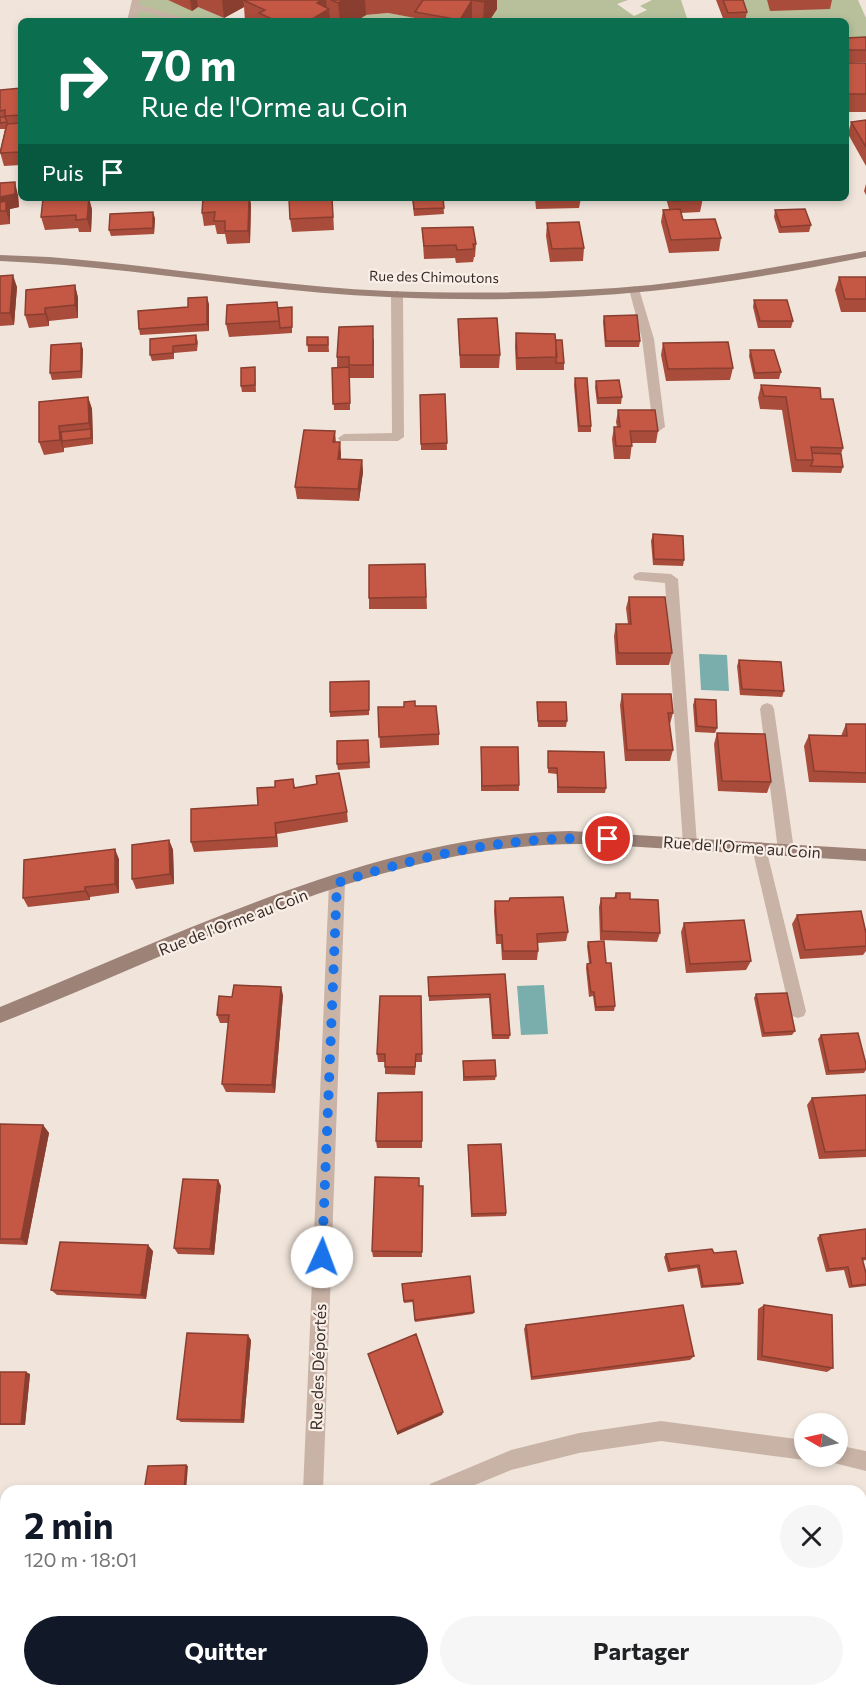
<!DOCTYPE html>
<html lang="fr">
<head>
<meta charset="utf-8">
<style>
	:root { --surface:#fff; --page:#f6f6f6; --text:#202124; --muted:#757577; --accent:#111827 }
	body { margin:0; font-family:Commissioner,sans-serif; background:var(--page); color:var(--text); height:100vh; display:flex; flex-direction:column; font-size:22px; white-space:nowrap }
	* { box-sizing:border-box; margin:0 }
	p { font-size:20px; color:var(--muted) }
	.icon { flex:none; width:33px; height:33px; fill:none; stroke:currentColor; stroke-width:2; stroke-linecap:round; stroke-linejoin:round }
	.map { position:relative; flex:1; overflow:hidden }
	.details { position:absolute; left:0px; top:1485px; width:867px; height:212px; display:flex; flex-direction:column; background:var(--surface); border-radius:18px 18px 0 0; box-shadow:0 3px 9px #0003 }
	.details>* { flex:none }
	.guide { position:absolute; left:18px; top:18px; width:831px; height:183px; border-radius:9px; box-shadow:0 3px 9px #0003; background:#0b6e4f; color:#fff; overflow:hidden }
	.needle { width:39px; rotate:279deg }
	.fabs { position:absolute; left:794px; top:1413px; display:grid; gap:12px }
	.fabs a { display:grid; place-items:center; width:54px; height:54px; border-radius:50%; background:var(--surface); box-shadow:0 3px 9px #0003; font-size:30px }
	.pin { position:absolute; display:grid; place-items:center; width:51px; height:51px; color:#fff; margin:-26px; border:3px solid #fff; border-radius:50%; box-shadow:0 2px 6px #0007 }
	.me { position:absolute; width:66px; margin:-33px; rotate:2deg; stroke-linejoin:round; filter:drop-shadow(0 0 4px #0008) }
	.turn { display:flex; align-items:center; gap:21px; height:126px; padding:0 24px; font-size:27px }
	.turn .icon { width:78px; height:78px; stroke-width:2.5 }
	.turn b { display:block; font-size:42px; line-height:51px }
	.then { display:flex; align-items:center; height:57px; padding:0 24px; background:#0003; gap:12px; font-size:22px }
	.round { display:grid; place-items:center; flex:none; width:63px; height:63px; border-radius:32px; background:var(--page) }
	.headline { display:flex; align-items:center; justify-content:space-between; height:102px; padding:0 24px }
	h1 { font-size:36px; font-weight:700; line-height:45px; color:var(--accent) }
	.cta { display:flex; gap:12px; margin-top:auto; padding:12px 24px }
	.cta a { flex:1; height:69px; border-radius:36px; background:var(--accent); color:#fff; font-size:24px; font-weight:700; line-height:69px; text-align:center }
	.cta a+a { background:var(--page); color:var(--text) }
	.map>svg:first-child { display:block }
</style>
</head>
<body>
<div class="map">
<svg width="866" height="1696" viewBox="0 0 866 1696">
	<rect width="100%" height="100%" fill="#f1e5db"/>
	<path fill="#b7c09b" d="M136 0H168L192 10 198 7 231 21H132Z
		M454 0H628L617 4 634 16 647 10 640 6 652 0H681L688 21H489Z
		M736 0H858L866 18V48L846 49V21H743Z
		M388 13 428 20 356 21 366 15Z"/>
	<path fill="#7aaeac" d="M699 654 727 655 729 691 701 690Z
		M544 985 548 1034 521 1035 517 986Z"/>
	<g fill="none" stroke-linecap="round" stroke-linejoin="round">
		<path fill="#c9b3a7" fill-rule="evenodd" d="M132 0H140V5L193 21H178L139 10 137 21H127Z
			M640 572 671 574 678 579 697 844 695 849 690 850 685 849 683 844 665 583 635 580 633 577 635 574Z
			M767 703 772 705 774 709 794 850 791 855 786 856 781 855 778 850 760 709 762 705Z
			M759 842 764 843 766 848 806 1011 804 1016 798 1018 792 1016 790 1011 752 848 754 843Z"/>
		<path fill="#c9b3a7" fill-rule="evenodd" d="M634 286 639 289 654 339 665 427 659 431 653 427 642 339 629 289Z
			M397 291 403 294 404 437 398 441H340L338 438 344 434 392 433 391 294Z
			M337 876 342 878 345 883 323 1491H303L329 883 332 878Z
			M661 1421 804 1440V1456H811L804 1460 661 1441 579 1453 511 1470 460 1491H427L430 1484 511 1450 579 1433Z
			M837 1445 866 1451V1471L830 1462 828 1456H837Z
			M292 1690H314V1696H292Z"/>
		<path fill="#9d8278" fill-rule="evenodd" d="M866 251V257C795 271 723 284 651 291 564 300 475 301 388 297 258 292 130 266 0 261V255L49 257C162 266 274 286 388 291 475 294 564 293 651 285 723 277 795 264 866 251Z
			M570 831 866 849V861L592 844C382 840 191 949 0 1023V1007C174 936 380 834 570 831Z"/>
	</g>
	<path fill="#a94c3b" d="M168 0H497V9L489 21H415V18L388 13 366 15 356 21H245L244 7 224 18 198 7 192 11Z
		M716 0H743L747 12 745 21H724Z
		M767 0H832L830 9 770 11Z
		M866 37V62L846 63V38Z
		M846 63H866V112H846Z
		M21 88V165L4 166 0 152 5 129H0V90Z
		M866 120V166L848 134 851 122Z
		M0 183 18 195 19 207 10 209V224L0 225Z
		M866 184V195L864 191Z
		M412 198H443L444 214 414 216Z
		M535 198H581L579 208 536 209Z
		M666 198H703L700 212 681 213 683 220 721 238 719 251 669 253 661 222 663 210 669 209Z
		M251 204 250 243 227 244 225 234H217L215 225 204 226 202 213Z
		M92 209 91 232H79L78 228 45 230 41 217Z
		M775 210 811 225 809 232 779 233 774 217Z
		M333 211 334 230 292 232 290 219Z
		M155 218 154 234 111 236 109 230Z
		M547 223 584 248 583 261 550 262 546 236Z
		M422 228 476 244 475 257H474L473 262 456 263 455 258 424 259Z
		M0 276 17 287 14 325 0 326Z
		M839 277H866V312H841L835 290Z
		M75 285 78 298V318L49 321V326L29 328 25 315Z
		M754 300 793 321 791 328H758L753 307Z
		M209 304V331L140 335 139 329 188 307Z
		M292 307V333L229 337 226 324 278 308Z
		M604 316 640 341 639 347H605L603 322Z
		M458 319 500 355 499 368H460Z
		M516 333 556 340 564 363V370H516L515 346Z
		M196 335 198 342 197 351 174 353V359L152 361 150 355Z
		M307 337H328L329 352H308Z
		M374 339V378H350V374V410H334L332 368H337V357Z
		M81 343 83 350 82 378 52 380 50 373Z
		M663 343 733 368 730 380 666 381 661 355Z
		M750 350 781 372 779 379H754L749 356Z
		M255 367 256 392H242L241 386Z
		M575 378 591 426V432H578L574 385Z
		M596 381 622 397 621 404H597L595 387Z
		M761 385 821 399 843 448 841 454 843 467 841 473 792 472 782 410 760 409 758 398Z
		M445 394 447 450H421L420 395Z
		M88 397 92 409 93 444 64 448V452L44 455 39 442Z
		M618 410 658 431 656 443H632L630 459H614L612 439 614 427H617L616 422Z
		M335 431 336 442H340L341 459 362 460 363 472 359 501 297 499 295 487Z
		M653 534 684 560 683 566 653 565 651 541Z
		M425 564 427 609H369V598Z
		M629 597 672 653 669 665H616L614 636 616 624H628L626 608Z
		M739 660 784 691 782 697 740 695 737 666Z
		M369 687V715L330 717V712Z
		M622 694 673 713 670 724H669L673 750 670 761H625L620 705Z
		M695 699 717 728 715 733 695 732 693 705Z
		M537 702 567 721 566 727H538Z
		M378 707 439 734V745L380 748Z
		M846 724H866V783L809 782 804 746 809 735 841 736Z
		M717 733 771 782 767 793 718 791 714 744Z
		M368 740 370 768 338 770 337 764Z
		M481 747 519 785V791H481Z
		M548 751 606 788 605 793H557V774L548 773Z
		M293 779 295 788 347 812 348 822 277 834 278 847 194 852 191 842 258 805 275 787Z
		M169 840 173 850 174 884 136 889 132 879Z
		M119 859V893L90 897V900L28 907 23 898Z
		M616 893 630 899 660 933 657 942 600 940 599 907 601 898H614Z
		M495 901 568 932 566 941 538 943V951L537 960H502L501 944H496L494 911Z
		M797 915 866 933V951L863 955 800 959 792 924Z
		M684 923 751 961 746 970 686 973 681 932Z
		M588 942 606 963 615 1006 614 1011H595L593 996 589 997 586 968 587 964 589 963 587 946Z
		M505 974 510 1035 509 1039H492L489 998 429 1001 428 977Z
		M756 994 795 1031 792 1035 762 1037 754 998Z
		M283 995 275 1093 226 1092 222 1084 229 1023H220L217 1015 232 997Z
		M421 996 422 1062H416L415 1075 385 1074V1062H378L377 1054Z
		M821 1035 866 1064V1070L864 1073 826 1075 818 1039Z
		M463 1061 496 1076 495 1080 463 1081Z
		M422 1092V1148H377L376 1141Z
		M866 1095V1157L819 1159 807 1105 812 1098Z
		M0 1124 43 1125 49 1133 27 1245 0 1244Z
		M468 1149 506 1213V1216L471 1217Z
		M218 1180 221 1186 214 1255 178 1254 174 1248Z
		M419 1186 422 1257H373L372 1251Z
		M866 1229V1260L862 1261 866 1273V1286L849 1288 844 1270 826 1272 817 1238 820 1235Z
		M153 1251 146 1299 57 1295 51 1290Z
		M714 1253 743 1283 740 1285 701 1288 697 1268 668 1272 664 1257 666 1254Z
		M402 1284 474 1312 473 1314 415 1322 413 1302 404 1303Z
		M764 1305 833 1368 827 1372 757 1360 758 1309Z
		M526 1325 694 1356 690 1360 531 1380 524 1329Z
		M251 1340 244 1423 181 1422 177 1419Z
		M0 1372 30 1374 25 1425H0Z
		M856 1690H861L866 1696H857Z"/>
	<path fill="#8a3e30" d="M190 0H197L198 7 192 11Z
		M222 0H243L244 7 224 18Z
		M322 0H326L327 10 329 9 330 21H309L317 3Z
		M344 0H365L366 15 356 21H340L338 3Z
		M472 0V21H460V20Z
		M485 0H497V9L489 21H483L484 2Z
		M15 182 18 195 19 207 10 209V224L6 211 1 202 0 197Z
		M89 198 92 209 91 232 87 219Z
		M249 198H250L251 204 250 243 248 231Z
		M153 212 155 218 154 234 153 228Z
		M13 275 17 287 14 325 10 313Z
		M75 285 78 298V318L75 305Z
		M207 297 209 304V331L207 324Z
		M45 308 49 321V326L45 314Z
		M81 343 83 350 82 378 81 371Z
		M88 397 92 409 93 444 89 423Z
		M59 426 63 439 62 441 64 452 60 440Z
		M340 442 341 455 339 471 338 459Z
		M362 460 363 472 359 501 358 489Z
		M275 823 277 834 278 847 276 837Z
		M169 840 173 850 174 884 170 874Z
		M115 849 119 859V893L115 884Z
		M85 887 90 897V900L85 891Z
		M281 987 283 995 275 1093 272 1085Z
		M43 1125 49 1133 27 1245 21 1239Z
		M218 1180 221 1186 214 1255 210 1249Z
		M148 1245 153 1251 146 1299 141 1295Z
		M248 1335 251 1340 244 1423 241 1420Z
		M26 1372 30 1374 25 1425 21 1424Z
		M443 1412 442 1415 397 1435V1432Z
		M186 1465 188 1466 186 1491H184Z
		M158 1690H161L160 1696H158Z
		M213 1690H217V1696H213Z"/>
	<path fill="#c55845" stroke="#8a3e30" stroke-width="1.5" d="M243 0H322L317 3 329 9 309 21H276L259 13 265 10Z
		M331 0H344L338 3Z
		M423 0H485L484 2 472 0 460 20 415 12Z
		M723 0H743L747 12 728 13Z
		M866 37V50H846V38Z
		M846 63H866V94H846Z
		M21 88V115L5 116V110L0 111V90Z
		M0 117H5L7 122 0 123Z
		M866 120V147L851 122Z
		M21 123V152L0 153 7 124Z
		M15 182V194L0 197 1 202 6 201V211H0V183Z
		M59 198H89L87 219 76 220V215L41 217 43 199Z
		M203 198H249L248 231H225V221H214L215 212 202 213Z
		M301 198H332L333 217 290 219 289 199Z
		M413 198H443L444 208 414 209Z
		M672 198H703V200L672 201Z
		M680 209 683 220 715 219 721 238 671 240 663 210Z
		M805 209 811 225 781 227 775 210Z
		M153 212V228L109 230 110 214Z
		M579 222 584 248 552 249 547 223Z
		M473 227 476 244H473L474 249 457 250 456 245 424 246 422 228Z
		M13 275 10 313H0V276Z
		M839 277H866V299H845Z
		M75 285V305L45 308V314L25 315 26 290Z
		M207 297V324L139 329 138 311 188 307V298Z
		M754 300H787L793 321H760Z
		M277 302 279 321 226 324 227 305Z
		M292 307V327L280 328 278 308Z
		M637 315 640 341H606L604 316Z
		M497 318 500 355H460L458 319Z
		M373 326V365H349V357H337L339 327Z
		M516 333 555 334 557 357 517 358Z
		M196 335V344L173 346V353L150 355V339Z
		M307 337H328V345H307Z
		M556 340H562L564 363H556Z
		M728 342 733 368 668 369 663 343Z
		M81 343V371L50 373 51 345Z
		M750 350H774L781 372 755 373Z
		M255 367V385L241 386V368Z
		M349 367 350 403 333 404 332 368Z
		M575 378H587L591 426H579Z
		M619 380 622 397 598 398 596 381Z
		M761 385 820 388 821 399H833L843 448 811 447 813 460H796L786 397 764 396Z
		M445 394 447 443 421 444 420 395Z
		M88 397 89 423 59 426 60 440 39 442V402Z
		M618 410H655L658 431H630L632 446H616L614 427H620Z
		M91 429V438L62 441 61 432Z
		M304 430 335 431 333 442H340L338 459 362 460 358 489 295 487Z
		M812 453 841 454 843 467 811 466 813 460Z
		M653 534 683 536 684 560 654 559Z
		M425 564 426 597 369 598V565Z
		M629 597H665L672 653H618L616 624H631Z
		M739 660 781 662 784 691 742 689Z
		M369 681V710L330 712V682Z
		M622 694H671L673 713H668L673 750H627Z
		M695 699 716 700 717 728 697 726Z
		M415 701V706H436L439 734 379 737 378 707H404V702Z
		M537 702H566L567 721H538Z
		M846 724H866V773L814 771 809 735 847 736Z
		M717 733 765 734 771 782 722 781Z
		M368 740 369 762 337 764V741Z
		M481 747H518L519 785 482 786Z
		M548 751 604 752 606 788 558 787 557 768H548Z
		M339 773 347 812 275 823 276 837 191 842V809L258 805 257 788 275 787V781L293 779 294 788 317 784 316 776Z
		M169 840 170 874 132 879V845Z
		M115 849V884L85 887V891L23 898 24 860Z
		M616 893H630V899L658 900 660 933 602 931 601 898H616Z
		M563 897 568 932 537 934 538 951H503L502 935H497L495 901H509L510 898Z
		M861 911 866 933V946L805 950 797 915Z
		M744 920 751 961 690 964 684 923Z
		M604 941 606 963H611L615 1006 596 1007 594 992H591L587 964 591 963 588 942Z
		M505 974 510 1035H493L490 994 429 996 428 977Z
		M234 985 281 987 272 1085 222 1084 229 1015H217L219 996 232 997Z
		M787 993 795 1031 764 1033 756 994Z
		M380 996H421L422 1054H416L415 1067H385V1054H377Z
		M858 1033 866 1064V1069L829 1071 821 1035Z
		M495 1060 496 1076 464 1077 463 1061Z
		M422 1092V1141H376L378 1093Z
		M866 1095V1150L825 1152 812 1098Z
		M0 1124 43 1125 21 1239H0Z
		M501 1144 506 1213 472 1214 468 1145Z
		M375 1177 419 1178V1186H423L422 1252 372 1251Z
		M183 1179 218 1180 210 1249 174 1248Z
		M866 1229V1258H862L866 1273V1284L852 1286 848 1267 829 1269 820 1235Z
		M60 1242 148 1245 141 1295 51 1290Z
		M712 1249 714 1253 736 1251 743 1283 703 1286 699 1265 670 1269 666 1254Z
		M470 1276 474 1312 415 1320 413 1300 404 1301 402 1284Z
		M683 1305 694 1356 532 1377 526 1325Z
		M764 1305 832 1315 833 1368 762 1356Z
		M187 1333 248 1335 241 1420 177 1419Z
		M416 1334 443 1412 397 1432 368 1354Z
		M0 1372H26L21 1424H0Z
		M186 1465 184 1491H144L148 1466Z
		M861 1532 866 1533V1595H864L865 1616 861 1615Z
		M861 1668 866 1669V1696H861Z
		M118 1690H158V1696H117Z
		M189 1690H213V1696H189Z
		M377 1690H431L429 1696H375Z
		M465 1690H483L484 1696H465Z
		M543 1690H617L618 1696H543Z
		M617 1690H679L680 1696H618Z"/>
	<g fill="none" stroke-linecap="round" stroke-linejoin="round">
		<path stroke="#1a73e8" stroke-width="10" stroke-dasharray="0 18" d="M322 1257 337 883C427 854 513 835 608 839"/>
	</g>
	<g text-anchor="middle" stroke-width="4.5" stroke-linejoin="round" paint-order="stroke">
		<g font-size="14" fill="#362b27" stroke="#f9efe7">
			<text transform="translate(434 277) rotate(1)" y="5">Rue des Chimoutons</text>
		</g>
		<g font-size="16" fill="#362b27" stroke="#f9efe7">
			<text transform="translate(742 847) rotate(4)" y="6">Rue de l'Orme au Coin</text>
			<text transform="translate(233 922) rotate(-21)" y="6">Rue de l'Orme au Coin</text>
			<text transform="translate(318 1367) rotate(-88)" y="6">Rue des Déportés</text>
		</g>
	</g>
</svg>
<div class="fabs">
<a><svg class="needle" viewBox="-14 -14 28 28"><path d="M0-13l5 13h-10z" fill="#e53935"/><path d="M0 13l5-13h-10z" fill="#757577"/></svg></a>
</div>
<div class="pin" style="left:608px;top:839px;background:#d93025"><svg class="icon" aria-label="arrive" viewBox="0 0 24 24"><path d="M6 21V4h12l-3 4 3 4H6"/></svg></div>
<svg class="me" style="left:322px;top:1257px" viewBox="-20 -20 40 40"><circle r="19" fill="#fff"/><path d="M0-13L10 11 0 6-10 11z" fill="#1a73e8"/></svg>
<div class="guide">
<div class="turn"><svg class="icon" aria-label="right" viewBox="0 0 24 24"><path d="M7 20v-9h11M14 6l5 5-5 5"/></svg><div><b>70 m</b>Rue de l'Orme au Coin</div></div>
<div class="then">Puis<svg class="icon" aria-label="arrive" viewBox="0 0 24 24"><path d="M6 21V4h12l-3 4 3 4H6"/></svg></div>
</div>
<section class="details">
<div class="headline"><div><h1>2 min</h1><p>120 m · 18:01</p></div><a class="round"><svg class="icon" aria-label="close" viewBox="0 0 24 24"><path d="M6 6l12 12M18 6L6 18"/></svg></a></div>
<div class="cta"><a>Quitter</a><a>Partager</a></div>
</section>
</div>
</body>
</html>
